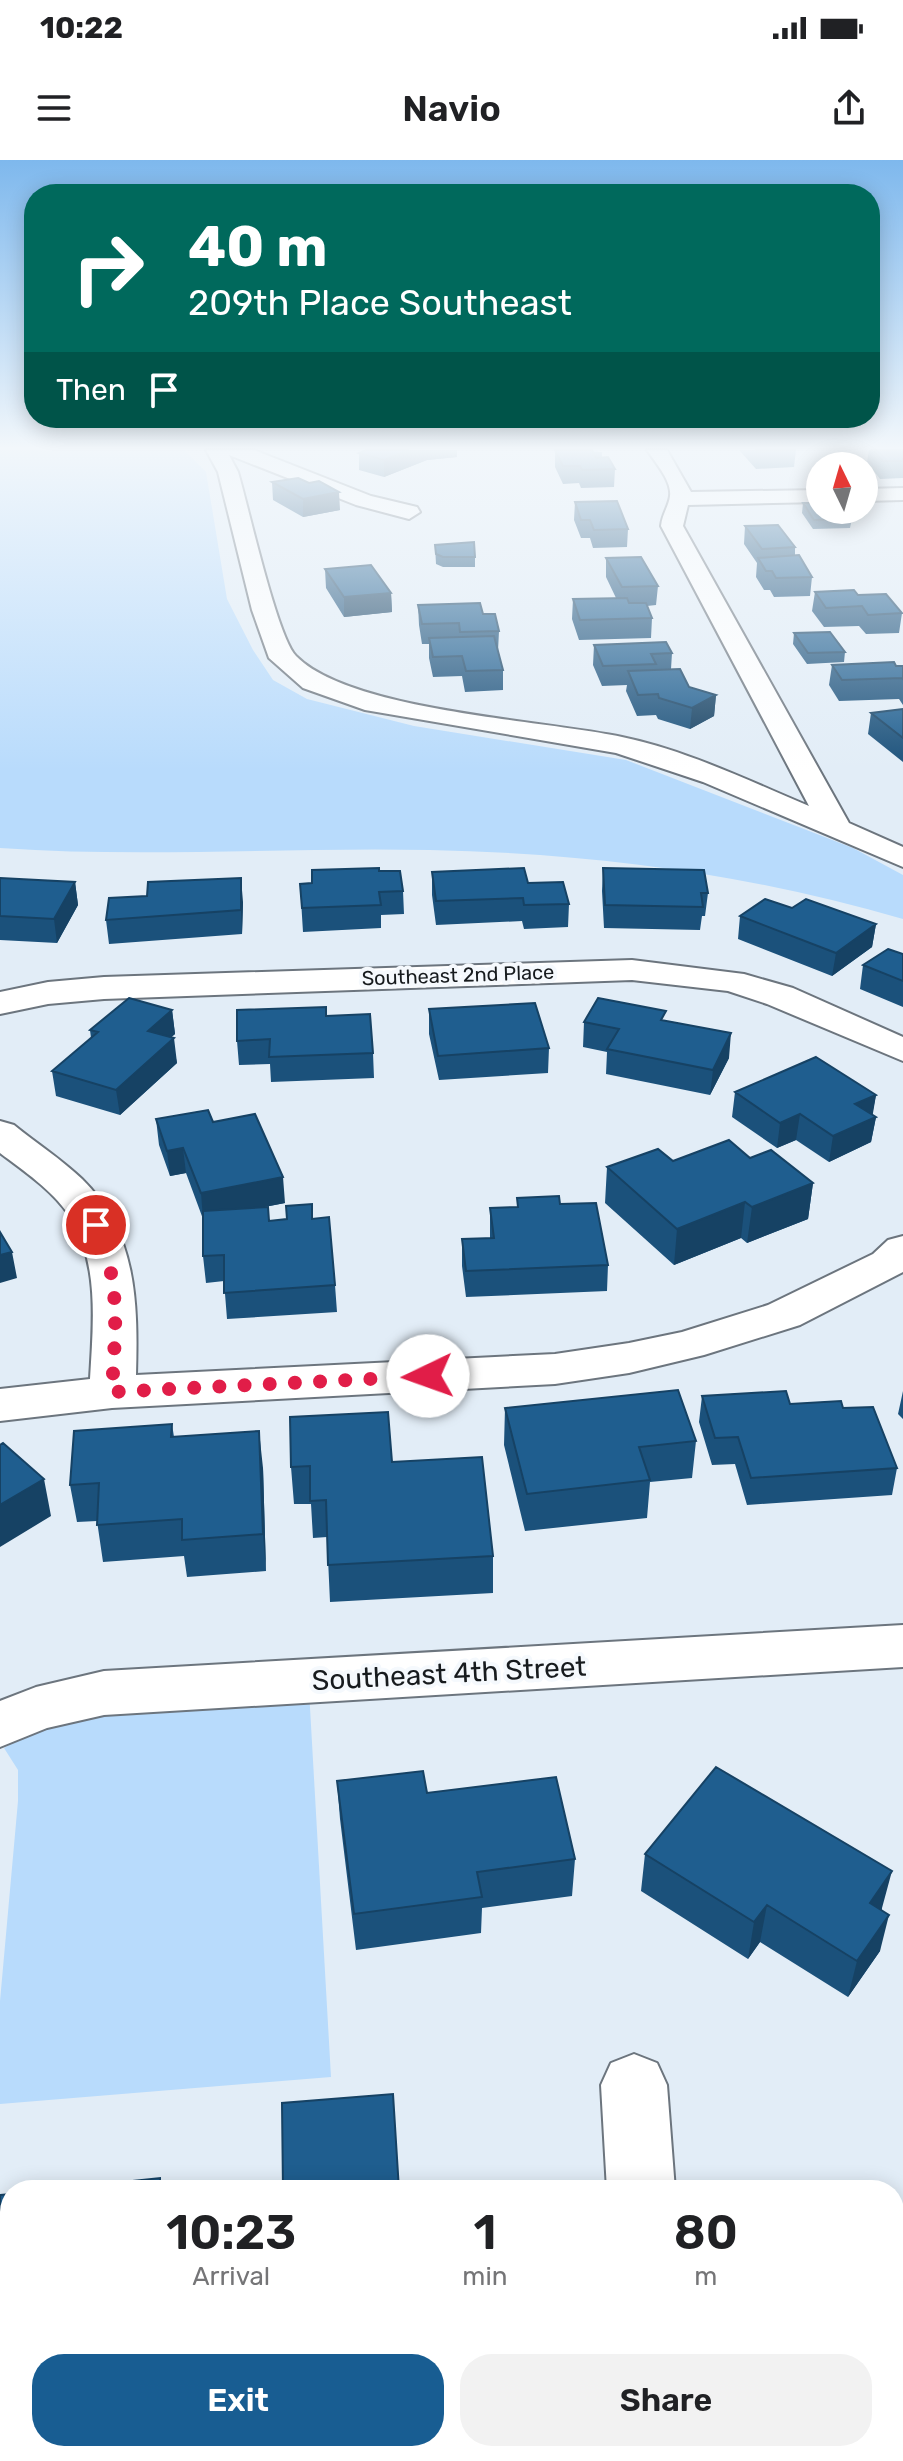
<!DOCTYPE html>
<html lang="en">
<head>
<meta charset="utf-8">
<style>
	:root { --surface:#fff; --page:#f2f2f2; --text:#202124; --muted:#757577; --accent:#185d92 }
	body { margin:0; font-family:Rubik,sans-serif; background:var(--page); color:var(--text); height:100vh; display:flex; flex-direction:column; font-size:30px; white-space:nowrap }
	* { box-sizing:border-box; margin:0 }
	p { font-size:26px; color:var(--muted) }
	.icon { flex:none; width:44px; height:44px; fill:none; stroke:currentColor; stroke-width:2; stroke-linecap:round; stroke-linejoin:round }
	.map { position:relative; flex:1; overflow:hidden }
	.sheet { position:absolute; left:0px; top:2020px; width:904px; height:282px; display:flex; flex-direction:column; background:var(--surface); border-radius:32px 32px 0 0; box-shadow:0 4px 20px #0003 }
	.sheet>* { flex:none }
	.top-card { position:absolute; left:24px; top:24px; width:856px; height:244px; border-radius:32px; box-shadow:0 4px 20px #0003; background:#00695c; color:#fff; overflow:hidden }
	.needle { width:52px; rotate:355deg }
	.fabs { position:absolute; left:806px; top:292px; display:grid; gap:16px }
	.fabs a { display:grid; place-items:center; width:72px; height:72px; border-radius:50%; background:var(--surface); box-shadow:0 4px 20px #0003; font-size:40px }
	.pin { position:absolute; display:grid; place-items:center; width:68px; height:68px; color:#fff; margin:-34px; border:4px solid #fff; border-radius:50%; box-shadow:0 2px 8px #0007 }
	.me { position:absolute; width:88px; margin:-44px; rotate:267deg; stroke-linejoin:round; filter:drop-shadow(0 0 6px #0008) }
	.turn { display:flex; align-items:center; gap:28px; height:168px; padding:0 32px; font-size:36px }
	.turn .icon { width:104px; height:104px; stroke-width:2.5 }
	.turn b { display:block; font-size:56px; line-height:68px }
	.then { display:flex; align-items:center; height:76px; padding:0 32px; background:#0003; gap:16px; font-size:30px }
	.eta { display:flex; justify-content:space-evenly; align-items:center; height:136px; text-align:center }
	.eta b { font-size:48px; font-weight:600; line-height:56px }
	.action { display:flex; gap:16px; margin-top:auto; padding:16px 32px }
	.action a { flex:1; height:92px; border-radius:32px; background:var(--accent); color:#fff; font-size:32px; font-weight:600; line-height:92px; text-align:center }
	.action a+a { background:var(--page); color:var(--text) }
	.status { display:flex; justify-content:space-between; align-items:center; height:56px; padding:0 40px; background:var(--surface); direction:ltr }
	.status svg { height:22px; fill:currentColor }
	header { display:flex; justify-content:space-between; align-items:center; height:104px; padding:0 32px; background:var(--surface); font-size:36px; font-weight:600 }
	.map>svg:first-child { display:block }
</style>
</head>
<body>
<div class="status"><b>10:22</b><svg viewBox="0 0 49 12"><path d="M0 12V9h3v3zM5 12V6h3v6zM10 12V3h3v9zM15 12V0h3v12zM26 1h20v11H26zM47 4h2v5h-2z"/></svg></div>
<header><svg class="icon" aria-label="menu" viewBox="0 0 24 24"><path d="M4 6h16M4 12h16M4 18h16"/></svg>Navio<svg class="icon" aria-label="share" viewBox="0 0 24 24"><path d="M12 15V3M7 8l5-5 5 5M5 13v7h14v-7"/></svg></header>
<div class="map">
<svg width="903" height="2301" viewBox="0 0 903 2301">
	<rect width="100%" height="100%" fill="#e2edf7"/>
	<path fill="#b8dbfc" d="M0 290H184L206 312 227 439 253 490 273 520 307 539 414 566 626 600 853 688 903 715V759C750 714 589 693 430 690 287 687 143 698 0 688Z
		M309 1530 331 1917 0 1944V1841L18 1641V1610L4 1588 48 1562 123 1547Z"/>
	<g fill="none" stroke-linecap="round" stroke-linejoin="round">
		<defs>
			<path id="minor" d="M206 290H254L371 336 417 347 420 352 409 359 356 345 229 295 238 312C248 345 277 477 296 496 350 551 542 560 622 577 686 590 749 621 809 646L661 366C662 354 669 346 670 336 672 321 655 302 647 290H667L691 332 820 330V342L688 345 683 366 849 663 903 687V707L703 622 616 593 365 550 303 528 269 498 252 450 218 312Z
				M903 328V340L864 341V329Z
				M632 800 744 814 793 828 903 877V901L767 844 728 831 632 820 104 839 48 844 0 854V832L48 822 104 817Z
				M0 961 14 965C36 983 61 999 82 1019 137 1073 138 1143 136 1215L555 1194 629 1183 682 1172 768 1145 873 1094 888 1080 903 1076V1112L800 1165 704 1195 629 1213 555 1224 112 1248 0 1261V1229L90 1219C93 1166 100 1102 69 1055 52 1030 24 1011 0 993Z
				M903 1465V1507L104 1555 47 1568 0 1587V1541L36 1527 104 1511Z
				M634 1894 657 1903 667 1925 675 2030H607L601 1925 611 1903Z
				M622 2292H698L699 2301H623Z"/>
		</defs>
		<use href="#minor" stroke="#6c757e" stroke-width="4"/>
		<use href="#minor" fill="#fff" fill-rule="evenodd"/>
	</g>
	<path fill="#1b517b" d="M555 290 602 292V297L615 309 614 327 581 328 579 323 563 324 555 307Z
		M739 290H796L794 307 756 309Z
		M869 290H903V318L880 319 867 302Z
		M359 293 457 297 427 300 384 317 359 310Z
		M272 322 309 323 340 350 303 357 273 340Z
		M575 342 628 369 627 387 593 388 590 378H581L574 360Z
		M803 343 852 359 850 368 813 369 802 353Z
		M745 366 795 387V395L812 417 810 436 774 437 770 430H764L756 417 757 403 744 384Z
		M435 385 475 397V407H443L436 404Z
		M606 398 658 426 656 445 647 446 652 458 651 478 579 480 572 459 573 439 616 438 606 417Z
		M325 409 391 433 392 452 344 457 326 428Z
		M815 432 858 435 902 453 899 473 866 474 859 466 824 467 812 451Z
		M418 445 483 454 499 471 498 491 503 510V530L465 532 462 516 433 517 429 498V484H422L419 465Z
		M794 473 845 492 844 502 807 504 793 484Z
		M594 485 672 493 671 509 689 527 716 535 714 556 690 569 658 559 656 555 637 556 626 531 627 525 602 526 593 505Z
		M832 505 903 506V545L899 539 839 541 829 525Z
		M903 549V602L868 574 871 553Z
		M603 708 708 733 705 756H702L700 770 604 768 602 731Z
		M379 711 403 731 404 754 381 755V768L303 772 300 724 312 723Z
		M432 712 528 723 569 744 568 767 524 769 522 761 436 765 432 735Z
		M0 718 75 722 78 745 57 783 0 780Z
		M243 742 242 774 109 784 106 760Z
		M740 756 876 764 872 787 832 816 738 779Z
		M903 794V847L860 829 863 805Z
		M429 849 549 888 548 913 439 920 429 874Z
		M172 850 175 874 171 877 177 903 120 955 56 936 52 911 91 878 90 870Z
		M327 856 373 893 374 918 271 922 270 904 239 905 237 881Z
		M665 861 729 898 710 935 606 914 607 892 583 887 584 862Z
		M735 932 876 935 872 955 876 957 871 982 829 1002 796 980 777 988 732 957Z
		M156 959 213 962 285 1043 259 1048 269 1061 312 1059 335 1125 337 1152 227 1159 224 1121 206 1123 203 1096V1059L186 1013 170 1016 159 985Z
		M750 998 813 1023 808 1059 747 1083 741 1078 674 1105 605 1043 607 1007 673 1001Z
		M517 1038 560 1044 608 1105 607 1131 466 1137 462 1106V1079L490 1078V1048L517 1047Z
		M903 1231V1259L898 1254Z
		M702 1236 843 1248 897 1308 892 1335 747 1345 735 1304 712 1305 699 1262Z
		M505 1248 696 1281 692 1318 650 1322 647 1358 525 1371 504 1285Z
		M172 1264 174 1277 263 1308 266 1411 187 1417 184 1396 103 1402 97 1361 77 1362 70 1325Z
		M392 1302 493 1396V1433L330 1442 327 1377 313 1378 311 1344H294L291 1307Z
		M337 1621 427 1633 575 1699 572 1736 482 1748 481 1773 356 1790 340 1659Z
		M645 1694 882 1748 880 1791 848 1837 760 1782 748 1799 641 1731Z
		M10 2034V2210L0 2211V2035Z
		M53 2292H165V2301H56Z
		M791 2292H894L903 2301H792Z"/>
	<path fill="#164264" d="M409 290H457V297L427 300 384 317V300Z
		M339 332 340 350 303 357V339Z
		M391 433 392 452 344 457V437Z
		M716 535 714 556 690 569 692 548Z
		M241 718 243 742 242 774 241 750Z
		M75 722 78 745 57 783 54 759Z
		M876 764 872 787 832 816 836 793Z
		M172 850 175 874 151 895 148 871Z
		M731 873 729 898 710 935 713 910Z
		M174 878 177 903 120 955 116 930Z
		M876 935 872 959 876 957 871 982 829 1002 833 976 855 944Z
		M800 954 796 980 777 988 780 963Z
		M183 988 186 1013 170 1016 167 991Z
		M283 1017 285 1043 203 1059 201 1033Z
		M813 1023 808 1059 747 1083 752 1047Z
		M745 1042 741 1078 674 1105 677 1069Z
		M12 1092 17 1118 0 1123V1095Z
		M259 1271 263 1308 266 1411 263 1374Z
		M44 1319 51 1356 0 1387V1345Z
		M892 1711 882 1748 861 1779 870 1743Z
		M767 1745 760 1782 748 1799 754 1762Z
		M889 1755 880 1791 848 1837 857 1801Z
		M161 2292H165V2301H164Z"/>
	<path fill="#1f5e8f" stroke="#164264" stroke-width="2" d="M366 290H409L384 300 359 293Z
		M555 290H592L596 298 608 297 615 309 582 310 580 306H563Z
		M756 290H796L757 292Z
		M873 290H903V301H882Z
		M298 318 309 323 319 321 339 332 303 339 272 322Z
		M617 341 628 369 594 370 590 360H581L575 342Z
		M803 343H820V350H846L852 359 814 360Z
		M778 365 795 387 762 389 745 366Z
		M474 382 475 397H443L436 394 435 385Z
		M799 395 812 417 776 418 772 411H766L758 398Z
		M641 397 658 426 622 427 606 398Z
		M371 405 391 433 344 437 325 409Z
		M854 430 858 435 886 434 902 453 868 455 862 446 826 448 815 432Z
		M627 438 629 443H646L652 458 580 460 573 439Z
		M480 443 483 454H495L499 471 460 472 459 463 422 464 418 445Z
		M830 472 845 492 808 493 794 473Z
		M494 476 503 510 466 511 462 496 433 497 429 478Z
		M666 482 672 493 651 494 656 504 603 506 594 485Z
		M894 502 896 506H903V519L902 518 842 520 832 505Z
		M680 509 689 527 716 535 692 548 659 538 658 534 638 535 628 511Z
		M903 549V578L871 553Z
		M379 708V711H400L403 731 379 732 381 745 302 748 300 724 312 723V710Z
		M524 708 528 723 563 722 569 744 524 745 523 738 436 741 432 712Z
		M603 708 704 710 708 733H701L703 747 605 745Z
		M0 718 75 722 54 759 0 756Z
		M241 718V750L106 760 109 738 147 736 148 722Z
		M765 739 792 748 806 739 876 764 836 793 740 756Z
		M888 789 903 794V821L863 805Z
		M129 838 172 850 148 871 174 878 116 930 52 911 98 872 90 870Z
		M598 838 666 851 661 860 731 873 713 910 607 889 619 869 584 862Z
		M535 843 549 888 438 896 429 849Z
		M326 847V856L370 854 373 893 269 897 270 879 237 881V850Z
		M816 897 876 935 855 944 876 957 833 976 800 954 780 963 735 932Z
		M208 950 213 962 255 954 283 1017 201 1033 183 988 167 991 156 959Z
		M729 980 750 998 771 990 813 1023 752 1047 745 1042 677 1069 607 1007 658 989 673 1001Z
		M559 1036 560 1044 596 1043 608 1105 466 1111 462 1079 494 1078 490 1048 518 1047 517 1038Z
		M312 1044V1059L329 1057 335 1125 224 1133V1095L203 1096V1051L268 1047 269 1061 287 1059 286 1046Z
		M0 1072 12 1092 0 1095Z
		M678 1230 696 1281 639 1287 650 1320 527 1334 505 1248Z
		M786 1231 790 1244 841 1241 843 1248 873 1247 897 1308 751 1318 738 1277 715 1278 702 1236Z
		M388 1252 392 1302 482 1297 493 1396 328 1405 326 1340 310 1341V1306L291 1307 290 1257Z
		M172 1264 171 1277 259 1271 263 1374 182 1380V1359L97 1365 99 1323 70 1325 74 1271Z
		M3 1283 44 1319 0 1345V1285Z
		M716 1607 892 1711 870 1743 889 1755 857 1801 767 1745 754 1762 645 1694Z
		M423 1611 427 1633 556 1617 575 1699 477 1712 482 1737 354 1754 337 1621Z
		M393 1934 399 2030H283L282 1943Z
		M160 2018V2030H46Z
		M10 2034V2176L0 2177V2035Z
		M903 2130V2301H808L806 2292H894V2131Z
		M315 2292H512L513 2301H316Z"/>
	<linearGradient id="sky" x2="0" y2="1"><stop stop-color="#7eb8ed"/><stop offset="0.47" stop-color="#f2f7fb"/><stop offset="1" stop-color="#f2f7fb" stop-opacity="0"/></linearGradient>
	<rect width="903" height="612" fill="url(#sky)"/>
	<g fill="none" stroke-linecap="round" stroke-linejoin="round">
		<path stroke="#e11d48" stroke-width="14" stroke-dasharray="0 25.2" d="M96 1065C122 1126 115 1168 112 1232L428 1216"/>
	</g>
	<g text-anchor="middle" stroke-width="8" stroke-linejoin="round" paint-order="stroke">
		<g font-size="20" fill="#171b1e" stroke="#f5f9fd">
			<text transform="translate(458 815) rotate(-2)" y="7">Southeast 2nd Place</text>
		</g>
		<g font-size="28" fill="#171b1e" stroke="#f5f9fd">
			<text transform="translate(449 1513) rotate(-3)" y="10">Southeast 4th Street</text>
		</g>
	</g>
</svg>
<div class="fabs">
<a><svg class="needle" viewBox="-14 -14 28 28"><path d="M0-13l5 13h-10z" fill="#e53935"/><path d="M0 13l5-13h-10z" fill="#757577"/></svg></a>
</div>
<div class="pin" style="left:96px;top:1065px;background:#d93025"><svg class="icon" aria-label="arrive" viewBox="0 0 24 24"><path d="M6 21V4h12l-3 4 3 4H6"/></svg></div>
<svg class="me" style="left:428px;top:1216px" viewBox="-20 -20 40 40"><circle r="19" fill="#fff"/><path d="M0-13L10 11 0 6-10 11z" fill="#e11d48"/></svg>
<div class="top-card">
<div class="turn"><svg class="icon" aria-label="right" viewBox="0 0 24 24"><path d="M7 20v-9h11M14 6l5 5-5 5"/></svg><div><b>40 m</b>209th Place Southeast</div></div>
<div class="then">Then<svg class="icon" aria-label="arrive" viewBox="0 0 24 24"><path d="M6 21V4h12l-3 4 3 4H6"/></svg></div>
</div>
<section class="sheet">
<div class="eta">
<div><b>10:23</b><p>Arrival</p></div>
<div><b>1</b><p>min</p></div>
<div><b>80</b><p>m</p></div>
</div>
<div class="action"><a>Exit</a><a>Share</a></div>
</section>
</div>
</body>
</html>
